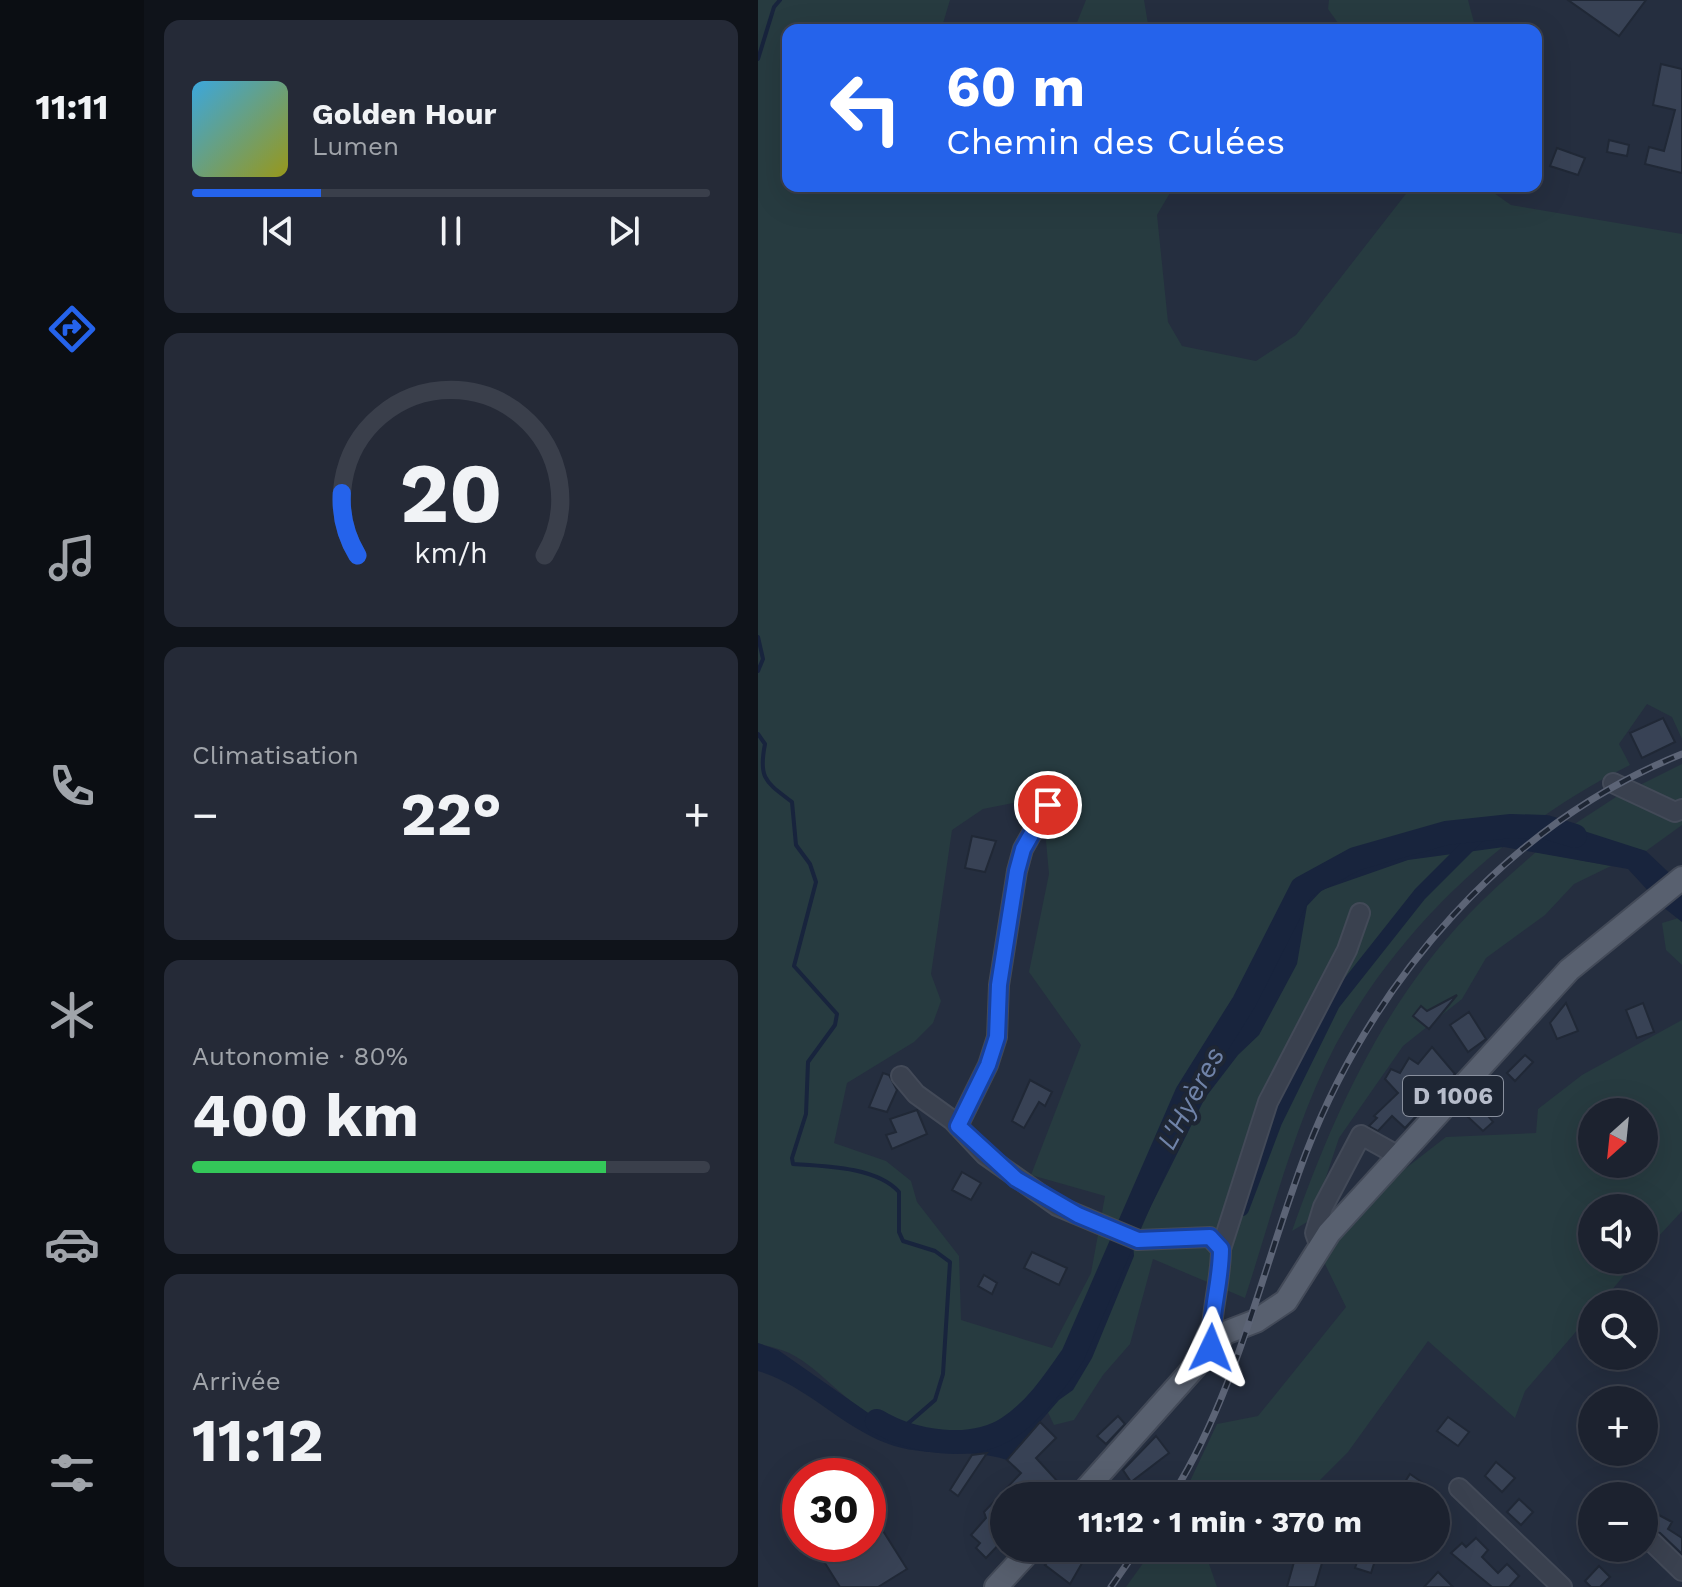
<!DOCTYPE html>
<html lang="fr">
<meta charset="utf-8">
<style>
:root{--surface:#1c222f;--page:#252a37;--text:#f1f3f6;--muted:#a0a4aa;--line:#3a3f4b;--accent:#2563eb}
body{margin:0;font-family:"Work Sans",sans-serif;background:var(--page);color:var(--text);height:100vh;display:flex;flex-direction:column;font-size:30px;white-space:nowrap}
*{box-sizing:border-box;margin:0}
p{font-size:26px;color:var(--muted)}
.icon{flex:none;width:44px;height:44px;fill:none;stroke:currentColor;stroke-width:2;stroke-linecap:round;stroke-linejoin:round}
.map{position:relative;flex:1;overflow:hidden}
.drawer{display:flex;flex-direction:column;gap:20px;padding:20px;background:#0f131a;width:614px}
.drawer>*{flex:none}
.guide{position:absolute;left:24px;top:24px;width:760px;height:168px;border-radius:16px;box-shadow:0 8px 32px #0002,0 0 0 2px var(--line);background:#2563eb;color:#fff;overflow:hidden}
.needle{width:52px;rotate:207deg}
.controls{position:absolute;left:820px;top:1098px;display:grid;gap:16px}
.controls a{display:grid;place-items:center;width:80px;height:80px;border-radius:50%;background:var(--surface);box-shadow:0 8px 32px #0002,0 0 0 2px var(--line);font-size:40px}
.speed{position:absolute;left:24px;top:1458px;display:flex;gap:16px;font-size:40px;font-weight:700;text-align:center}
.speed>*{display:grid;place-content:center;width:104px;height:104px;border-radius:50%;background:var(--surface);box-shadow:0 8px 32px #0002,0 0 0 2px var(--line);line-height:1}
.speed .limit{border:12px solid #d22;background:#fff;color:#111}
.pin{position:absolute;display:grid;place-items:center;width:68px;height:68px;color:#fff;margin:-34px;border:4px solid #fff;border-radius:50%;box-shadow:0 2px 8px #0007}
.me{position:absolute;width:88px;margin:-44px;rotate:2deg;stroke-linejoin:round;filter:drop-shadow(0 0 6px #0008)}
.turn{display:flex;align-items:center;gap:28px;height:168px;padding:0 32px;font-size:36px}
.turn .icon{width:104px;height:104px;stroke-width:2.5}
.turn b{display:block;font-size:56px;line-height:68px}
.big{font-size:60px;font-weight:700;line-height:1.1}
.drawer .card{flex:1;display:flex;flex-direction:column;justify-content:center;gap:12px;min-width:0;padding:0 28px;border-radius:16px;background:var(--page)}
.drawer .dial{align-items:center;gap:0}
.dial svg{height:208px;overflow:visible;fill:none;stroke:var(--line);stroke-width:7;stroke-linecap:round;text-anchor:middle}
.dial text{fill:var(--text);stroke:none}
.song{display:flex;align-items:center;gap:24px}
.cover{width:96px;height:96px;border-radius:12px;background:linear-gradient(135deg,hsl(200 70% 55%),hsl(60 70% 35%))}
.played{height:8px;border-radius:4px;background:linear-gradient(90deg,var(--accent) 25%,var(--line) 25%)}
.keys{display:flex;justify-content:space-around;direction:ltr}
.heat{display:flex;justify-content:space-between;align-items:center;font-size:44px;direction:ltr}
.charge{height:12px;border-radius:6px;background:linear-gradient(90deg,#34c759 80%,var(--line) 0)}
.trip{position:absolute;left:232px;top:1482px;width:460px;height:80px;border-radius:40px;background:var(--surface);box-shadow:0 8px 32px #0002,0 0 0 2px var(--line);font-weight:700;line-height:80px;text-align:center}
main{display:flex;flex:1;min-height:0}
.tab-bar{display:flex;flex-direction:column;width:144px;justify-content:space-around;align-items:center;background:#0b0e13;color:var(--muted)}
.tab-bar .icon{width:56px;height:56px}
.tab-bar .on{color:var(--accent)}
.tab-bar b{font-size:36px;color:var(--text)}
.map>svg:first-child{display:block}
.green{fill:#273b40;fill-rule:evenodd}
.water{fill:#18243d}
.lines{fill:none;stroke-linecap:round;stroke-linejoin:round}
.stream{stroke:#18243d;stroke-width:4}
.canal{stroke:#18243d;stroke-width:14}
.river{stroke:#18243d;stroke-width:24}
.building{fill:#384255;stroke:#202836;stroke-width:2}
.minor-casing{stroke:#434a58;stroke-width:22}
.major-casing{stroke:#434a58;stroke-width:26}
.minor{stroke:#3a414f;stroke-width:18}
.major{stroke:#58606f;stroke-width:22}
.rail-casing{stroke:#5c6476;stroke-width:7}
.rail{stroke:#1e2634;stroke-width:4;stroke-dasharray:12;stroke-linecap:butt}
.route-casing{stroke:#184099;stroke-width:20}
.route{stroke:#2563eb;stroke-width:14}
.labels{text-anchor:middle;stroke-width:8;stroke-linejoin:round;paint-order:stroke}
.shield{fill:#1e2634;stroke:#888f9d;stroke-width:2}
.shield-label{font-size:24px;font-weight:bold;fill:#b6bcca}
.water-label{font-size:28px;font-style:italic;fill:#7083a8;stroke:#1e2634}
</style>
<main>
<nav class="tab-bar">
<b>11:11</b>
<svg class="icon on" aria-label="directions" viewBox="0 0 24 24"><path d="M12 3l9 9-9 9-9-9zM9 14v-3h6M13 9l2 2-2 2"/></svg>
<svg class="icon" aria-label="music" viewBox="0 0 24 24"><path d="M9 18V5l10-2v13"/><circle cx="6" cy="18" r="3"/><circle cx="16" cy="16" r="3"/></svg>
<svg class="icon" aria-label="phone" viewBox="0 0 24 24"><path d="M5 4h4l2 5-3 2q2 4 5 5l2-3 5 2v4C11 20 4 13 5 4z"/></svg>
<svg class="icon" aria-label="climate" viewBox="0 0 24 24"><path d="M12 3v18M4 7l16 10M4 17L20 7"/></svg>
<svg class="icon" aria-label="car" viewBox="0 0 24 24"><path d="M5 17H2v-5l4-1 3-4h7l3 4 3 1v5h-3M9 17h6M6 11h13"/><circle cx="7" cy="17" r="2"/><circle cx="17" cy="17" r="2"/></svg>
<svg class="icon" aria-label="filters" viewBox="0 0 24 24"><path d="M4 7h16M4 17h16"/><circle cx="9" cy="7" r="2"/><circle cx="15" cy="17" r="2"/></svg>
</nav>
<section class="drawer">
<div class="card">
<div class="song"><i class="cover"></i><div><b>Golden Hour</b><p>Lumen</p></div></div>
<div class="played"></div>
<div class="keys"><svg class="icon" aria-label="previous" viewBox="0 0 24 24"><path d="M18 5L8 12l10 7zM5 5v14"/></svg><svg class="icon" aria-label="pause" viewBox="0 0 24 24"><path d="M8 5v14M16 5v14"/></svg><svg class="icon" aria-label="next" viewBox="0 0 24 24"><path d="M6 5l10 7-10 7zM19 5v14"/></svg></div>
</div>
<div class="card dial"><svg viewBox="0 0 100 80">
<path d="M14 69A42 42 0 1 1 86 69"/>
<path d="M14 69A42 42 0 0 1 8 45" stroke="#2563eb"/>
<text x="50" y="56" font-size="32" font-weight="700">20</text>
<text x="50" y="72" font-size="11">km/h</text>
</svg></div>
<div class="card"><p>Climatisation</p>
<div class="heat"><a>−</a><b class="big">22°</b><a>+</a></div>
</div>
<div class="card"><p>Autonomie · 80%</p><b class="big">400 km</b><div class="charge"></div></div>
<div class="card"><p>Arrivée</p><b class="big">11:12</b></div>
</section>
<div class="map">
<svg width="924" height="1587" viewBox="0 0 924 1587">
<rect width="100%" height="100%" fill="#252e3f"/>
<g class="green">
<path d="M0 0H192L183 30H30V186H416L399 215 410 322 424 346 498 361 538 335 654 186H726L753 205 924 234V739L914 717 889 704 861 744 872 765C751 825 641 926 577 1046 536 1125 514 1215 487 1298L395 1259 372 1344 345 1375 316 1420 296 1425 283 1398C231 1455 162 1450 102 1408 79 1392 59 1368 35 1355 24 1349 11 1347 0 1343ZM284 797 291 874 271 972 323 1045 273 1175 347 1196 333 1273 294 1348 203 1320 201 1256 159 1202 153 1181 128 1161 76 1143 89 1083 156 1042 175 1023 183 1001 173 974 194 830 225 809Z"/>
<polygon points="328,0 386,0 391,30 316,30"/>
<polygon points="571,0 710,0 718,30 585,30 570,9"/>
<polygon points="924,764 924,825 888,851 809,829 858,797"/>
<path d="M778 852 853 866 816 884 787 915 728 958 704 999 645 1046 581 1138 554 1219 534 1231C575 1115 625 1004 711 914 732 892 755 872 778 852Z"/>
<polygon points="924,917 924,965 908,950 904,923"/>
<path d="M924 1020V1211L886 1252V1208H834V1260H879L842 1304H834V1313L767 1391 757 1418 670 1341 590 1452 546 1496H425L459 1424 500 1416 588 1307 565 1260 586 1228 639 1175 688 1137 778 1133 780 1109 824 1075ZM834 1112H886V1164H834Z"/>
<polygon points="396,1548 482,1548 450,1561 459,1587 368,1587"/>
</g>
<path class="water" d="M753 826 826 831 888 851 924 885V922L905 907 870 869 746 847 650 860 564 890 549 906 539 964 501 1035 480 1055 447 1098 375 1242 376 1256 334 1358 315 1390 301 1400 249 1460C211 1447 168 1459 128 1443 83 1426 46 1384 0 1371V1343L20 1350 139 1433 197 1441 224 1438 252 1427 277 1404 315 1355 429 1093 486 1002 544 888C600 846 685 828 753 826Z"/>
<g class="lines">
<g class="stream">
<polyline points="0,59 16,7 22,0"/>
<polyline points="0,637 5,659 0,671"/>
<path d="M0 734 7 744C0 779 8 782 34 802L38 845 52 864 58 882 36 966 79 1014 77 1025 50 1062 48 1114 34 1158 35 1164C67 1166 119 1167 141 1192V1232L145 1241 177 1251 192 1262 185 1374 177 1400 139 1433"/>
</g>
<polyline class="canal" points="484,1209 517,1122 575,1004 662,894 729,827"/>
<path class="river" d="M119 1421C154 1442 213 1452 250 1428 277 1411 297 1381 315 1355L429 1093 486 1002 544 888 597 859 688 833 753 826 788 827 817 836"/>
</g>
<g class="building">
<polygon points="810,0 888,0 861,36"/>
<polygon points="903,64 924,69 924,173 887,164 891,147 906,151 917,110 895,105"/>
<polygon points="851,140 871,145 869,156 849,152"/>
<polygon points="799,148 827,158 820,175 792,166"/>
<polygon points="905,718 917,742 884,758 872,733"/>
<polygon points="214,836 238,841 227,872 207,868"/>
<polygon points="699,995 671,1029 655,1016 663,1006 669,1011"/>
<polygon points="808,1003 820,1031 799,1039 792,1023"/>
<polygon points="885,1003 896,1032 879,1038 868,1010"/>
<polygon points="711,1012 728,1039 710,1052 692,1025"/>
<polygon points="674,1047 697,1074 679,1094 661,1078 648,1100 661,1113 647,1128 634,1116 620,1131 611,1126 619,1118 616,1116 640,1093 627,1079 633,1069 642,1073 651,1058 660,1064"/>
<polygon points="767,1055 775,1062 757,1081 749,1073"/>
<polygon points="125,1073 131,1075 139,1090 129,1112 111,1107"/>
<polygon points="272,1080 294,1092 287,1106 281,1102 266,1128 254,1121"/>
<polygon points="730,1097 740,1109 731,1117 735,1122 725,1131 709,1116"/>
<polygon points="159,1110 169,1134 134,1149 128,1135 138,1132 132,1119"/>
<polygon points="204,1172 223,1183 213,1200 194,1190"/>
<polygon points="274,1252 309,1268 301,1285 266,1268"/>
<polygon points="226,1275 239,1283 234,1294 220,1286"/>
<polygon points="360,1416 367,1424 348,1444 339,1436"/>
<polygon points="690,1417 711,1432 700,1446 679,1431"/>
<polygon points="282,1422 298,1438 278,1458 302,1484 290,1496 246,1496 246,1539 228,1558 218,1548 222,1543 213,1535 228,1518 226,1512 263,1473 249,1460"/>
<polygon points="398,1436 411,1453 373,1482 365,1470"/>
<polygon points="229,1453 200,1496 192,1490 214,1455"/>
<polygon points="738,1462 757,1478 744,1492 727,1476"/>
<polygon points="652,1474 665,1483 679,1496 638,1496"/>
<polygon points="761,1499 775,1512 763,1525 749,1512"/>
<polygon points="110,1507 149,1569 120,1587 82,1587 55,1544 110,1544"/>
<polygon points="899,1514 914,1522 910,1529 924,1538 924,1554 902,1533 886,1529 891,1516 897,1519"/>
<polygon points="718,1538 730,1550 724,1557 740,1573 749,1564 761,1576 751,1587 734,1587 693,1553 704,1543 708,1547"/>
<polygon points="302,1548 314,1548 327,1558 312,1584 287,1565"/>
<polygon points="604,1548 621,1548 613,1573 597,1568"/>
<polygon points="538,1555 564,1563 557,1587 529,1587"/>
<polygon points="841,1566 852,1577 842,1587 833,1587 827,1581"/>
<polygon points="680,1572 695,1587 666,1587"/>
</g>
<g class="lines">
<g class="minor-casing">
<g id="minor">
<polyline points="855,783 917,812 924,809"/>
<path d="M143 1076 158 1094 194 1120 227 1155 299 1206 380 1240 452 1237 463 1249C463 1282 452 1314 453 1348"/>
<polyline points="200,1126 230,1065 239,1037 241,985 259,871 265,849 290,805"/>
<polyline points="562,1247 557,1233 565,1207 603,1135 639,1155"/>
<polyline points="463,1249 510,1102 589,950 602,913"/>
<polyline points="701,1488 804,1587"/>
<polyline points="894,1542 924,1571"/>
</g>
</g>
<g class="major-casing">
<g id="major">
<polyline points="322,1496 467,1333 498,1321 528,1301 571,1233 811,970 924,878"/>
<polyline points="238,1587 274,1548"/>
</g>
</g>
<use href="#minor" class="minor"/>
<use href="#major" class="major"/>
<g class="rail-casing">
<g id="rail">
<path d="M414 1496C480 1390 504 1268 548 1153 615 980 749 824 924 754"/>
<polyline points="353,1587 380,1548"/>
</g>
</g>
<use href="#rail" class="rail"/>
</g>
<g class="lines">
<g class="route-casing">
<path id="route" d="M290 805 265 849 259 871 241 985 239 1037 230 1065 200 1126 258 1179 320 1215 380 1240 452 1237 463 1249C463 1282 452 1314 453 1348"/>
</g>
<use href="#route" class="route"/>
</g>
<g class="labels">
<rect class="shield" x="645" y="1076" width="100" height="40" rx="6"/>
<g class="shield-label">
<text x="695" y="1104">D 1006</text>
</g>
<g class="water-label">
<text transform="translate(432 1098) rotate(-62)" y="10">L'Hyères</text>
</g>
</g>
</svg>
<div class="controls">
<a><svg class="needle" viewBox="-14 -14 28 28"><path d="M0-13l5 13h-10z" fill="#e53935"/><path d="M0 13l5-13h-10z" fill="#a0a4aa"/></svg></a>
<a><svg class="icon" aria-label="sound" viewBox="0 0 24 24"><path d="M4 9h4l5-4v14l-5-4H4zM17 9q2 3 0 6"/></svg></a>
<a><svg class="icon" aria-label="search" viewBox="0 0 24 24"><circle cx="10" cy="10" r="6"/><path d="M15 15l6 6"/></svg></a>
<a>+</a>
<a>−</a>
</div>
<div class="speed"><div class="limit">30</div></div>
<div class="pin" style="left:290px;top:805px;background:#d93025"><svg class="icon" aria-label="arrive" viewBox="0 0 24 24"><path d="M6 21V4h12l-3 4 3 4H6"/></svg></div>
<svg class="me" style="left:453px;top:1348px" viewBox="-20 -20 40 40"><path d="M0-17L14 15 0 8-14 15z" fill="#2563eb" stroke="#fff" stroke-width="4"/></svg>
<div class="trip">11:12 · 1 min · 370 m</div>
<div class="guide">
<div class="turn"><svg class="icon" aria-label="left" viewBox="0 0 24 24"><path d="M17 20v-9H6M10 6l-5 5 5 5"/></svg><div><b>60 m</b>Chemin des Culées</div></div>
</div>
</div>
</main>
